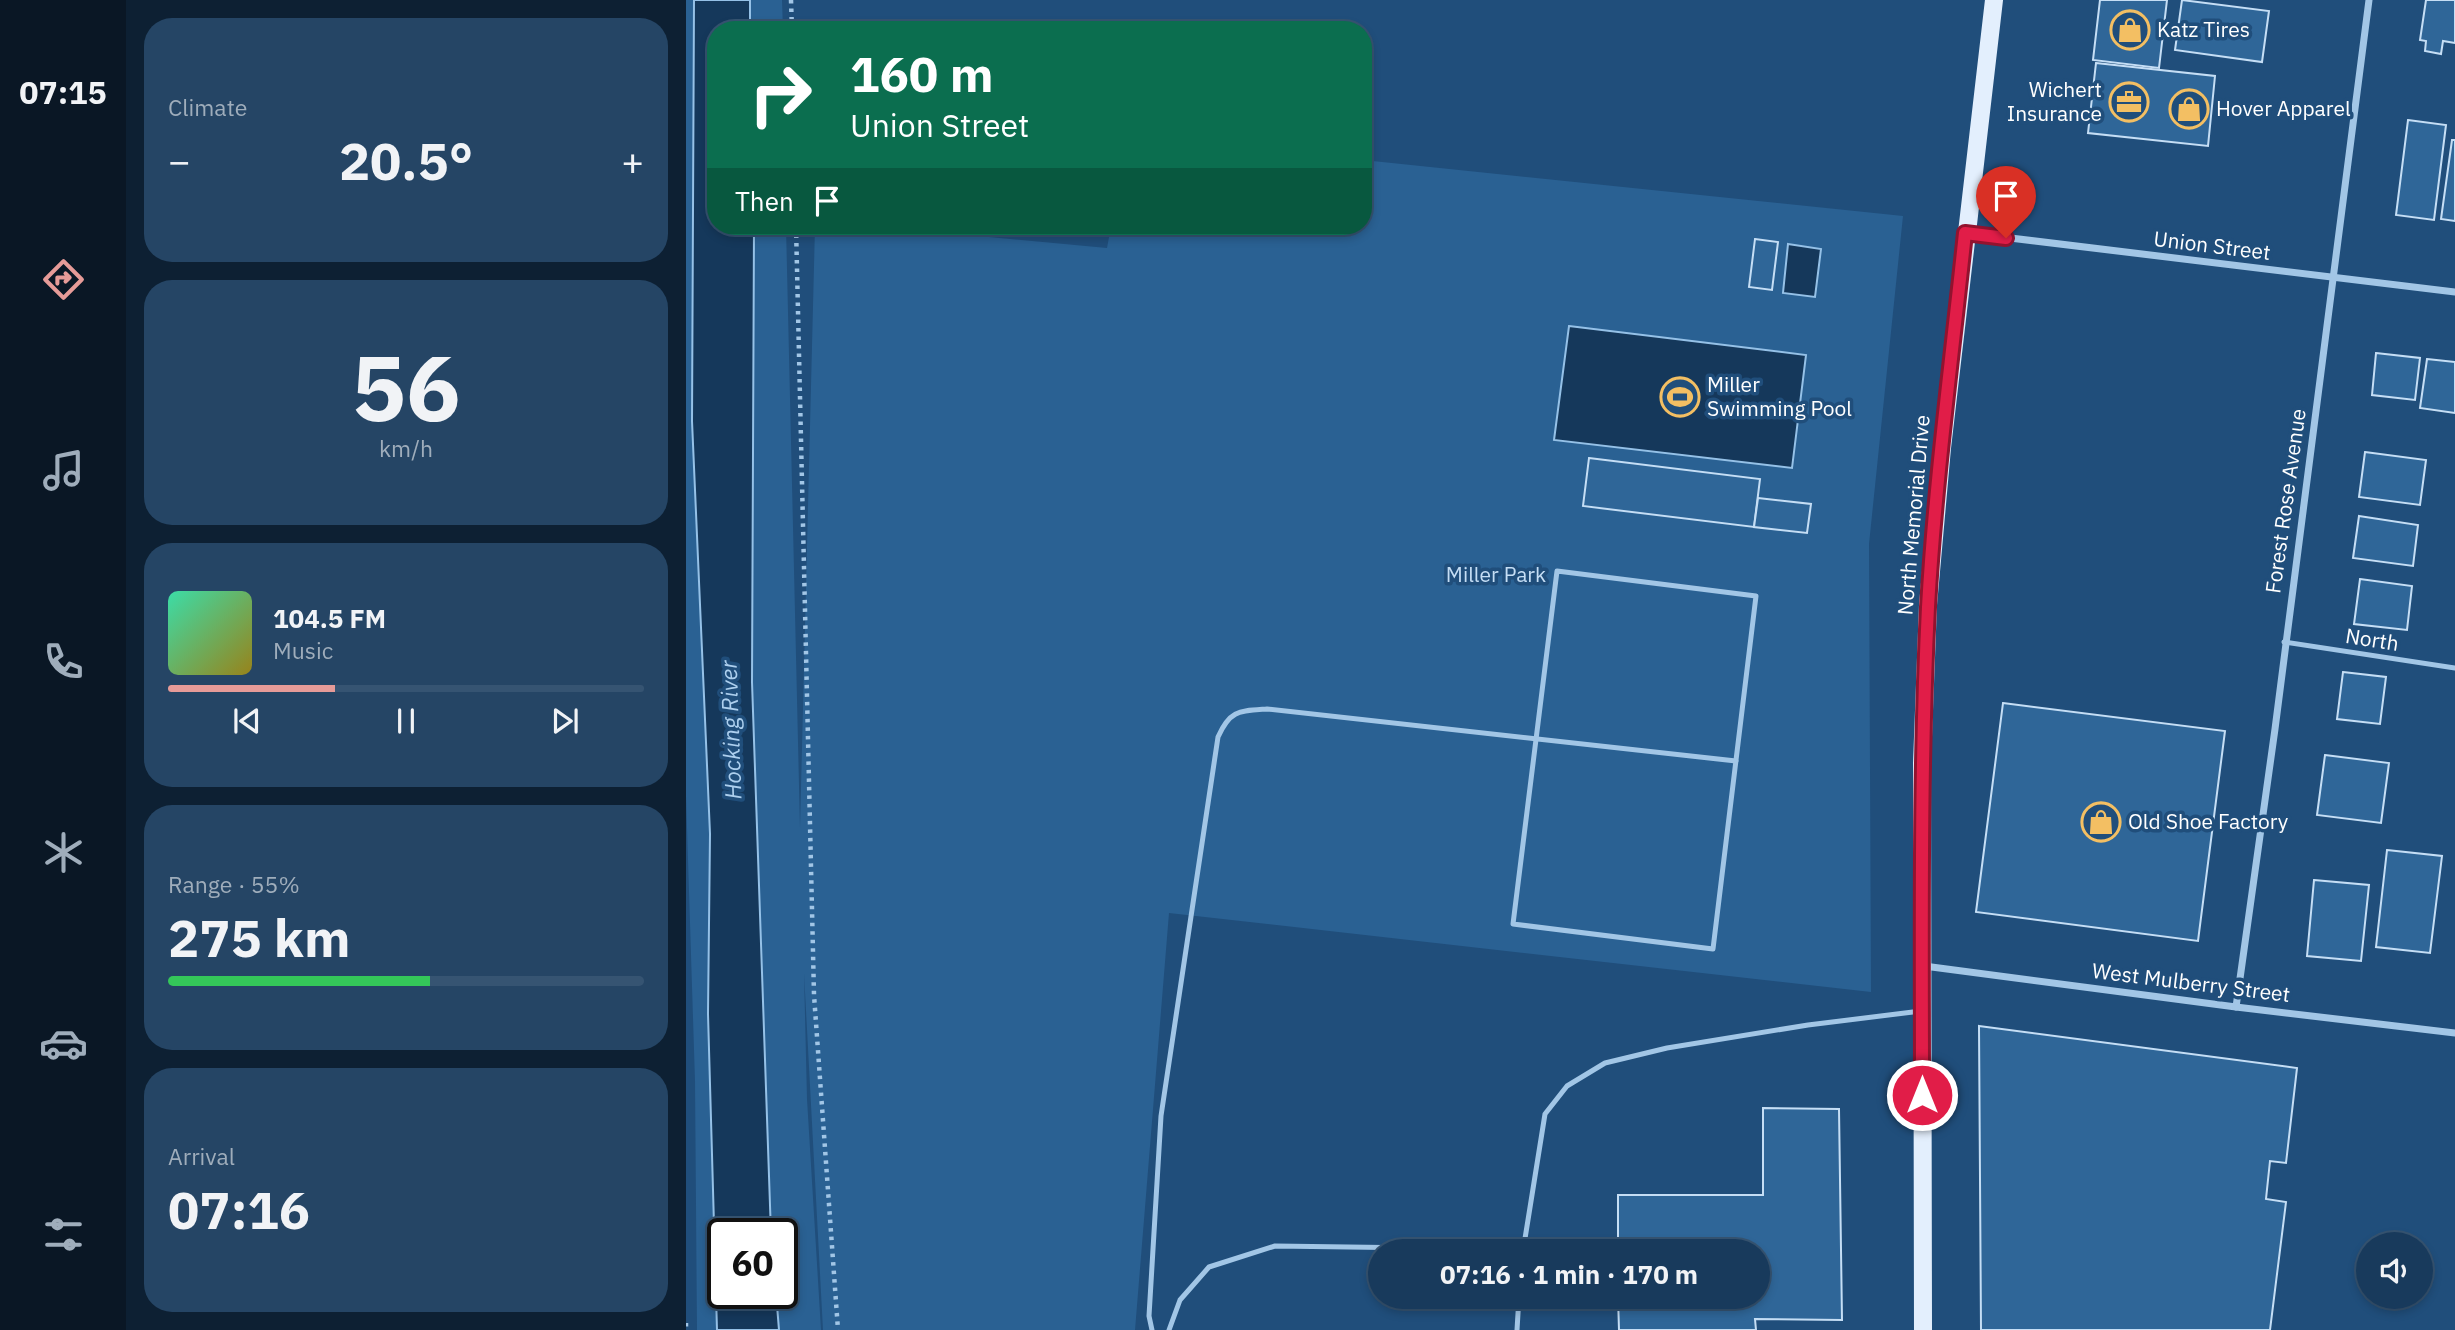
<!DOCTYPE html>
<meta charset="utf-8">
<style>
:root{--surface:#183a5c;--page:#254565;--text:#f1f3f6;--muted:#9fadbb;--line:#365472;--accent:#e69b98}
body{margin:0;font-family:"IBM Plex Sans",sans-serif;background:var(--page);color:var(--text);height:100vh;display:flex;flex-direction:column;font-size:26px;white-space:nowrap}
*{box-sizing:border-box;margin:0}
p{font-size:23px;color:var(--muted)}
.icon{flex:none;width:38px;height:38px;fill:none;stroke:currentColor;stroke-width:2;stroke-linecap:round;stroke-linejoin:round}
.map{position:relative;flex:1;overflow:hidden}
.drawer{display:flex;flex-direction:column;gap:18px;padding:18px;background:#0d2033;width:560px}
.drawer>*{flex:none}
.top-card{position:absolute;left:21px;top:21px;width:665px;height:214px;border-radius:28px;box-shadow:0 4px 10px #0003,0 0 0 2px var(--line);background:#0b6e4f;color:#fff;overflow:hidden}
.buttons{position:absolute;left:1670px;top:1232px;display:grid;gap:14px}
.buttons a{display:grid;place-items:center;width:77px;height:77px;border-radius:50%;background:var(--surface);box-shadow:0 4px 10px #0003,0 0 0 2px var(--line);font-size:35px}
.speed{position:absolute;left:21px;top:1218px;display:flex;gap:14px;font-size:35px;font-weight:700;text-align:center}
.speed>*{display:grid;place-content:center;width:91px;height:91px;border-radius:50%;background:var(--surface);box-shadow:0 4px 10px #0003,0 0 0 2px var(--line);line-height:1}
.speed .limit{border:4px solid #111;border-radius:10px;background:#fff;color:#111}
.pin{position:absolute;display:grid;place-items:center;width:60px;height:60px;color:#fff;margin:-72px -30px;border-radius:50% 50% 50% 0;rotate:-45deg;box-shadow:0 0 7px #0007}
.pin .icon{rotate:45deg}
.me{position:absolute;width:77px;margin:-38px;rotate:0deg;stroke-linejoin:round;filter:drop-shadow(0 0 5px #0008)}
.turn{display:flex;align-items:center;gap:24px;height:147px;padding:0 28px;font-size:32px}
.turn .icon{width:91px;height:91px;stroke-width:2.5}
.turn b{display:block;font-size:49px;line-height:60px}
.then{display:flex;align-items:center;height:66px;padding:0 28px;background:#0003;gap:14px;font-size:26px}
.big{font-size:52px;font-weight:800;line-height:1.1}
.drawer .card{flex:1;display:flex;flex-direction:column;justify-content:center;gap:10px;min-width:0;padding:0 24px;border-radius:28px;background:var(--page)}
.drawer .dial{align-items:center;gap:0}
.dial b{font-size:91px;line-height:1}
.song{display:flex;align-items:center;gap:21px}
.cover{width:84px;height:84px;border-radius:10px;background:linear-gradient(135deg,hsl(160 70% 55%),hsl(50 70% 35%))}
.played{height:7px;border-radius:4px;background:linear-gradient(90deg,var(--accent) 35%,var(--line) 35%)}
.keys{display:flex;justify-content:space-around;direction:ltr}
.heat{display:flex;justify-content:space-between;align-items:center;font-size:38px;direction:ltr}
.charge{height:10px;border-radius:5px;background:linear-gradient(90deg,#34c759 55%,var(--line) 0)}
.trip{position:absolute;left:682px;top:1239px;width:402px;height:70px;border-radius:35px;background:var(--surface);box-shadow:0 4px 10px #0003,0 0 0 2px var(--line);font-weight:800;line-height:70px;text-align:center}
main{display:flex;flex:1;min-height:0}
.dock{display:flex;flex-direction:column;width:126px;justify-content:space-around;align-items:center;background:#0a1725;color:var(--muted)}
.dock .icon{width:49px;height:49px}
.dock .current{color:var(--accent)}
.dock b{font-size:32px;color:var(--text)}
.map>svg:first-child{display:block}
.green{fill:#2a6193;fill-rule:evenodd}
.water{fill:#15385b;stroke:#95c1e7;stroke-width:2}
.building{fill:#2f6698;stroke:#c5def5;stroke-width:2}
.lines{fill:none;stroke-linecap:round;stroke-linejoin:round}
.path{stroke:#a2c6e6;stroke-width:4.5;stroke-dasharray:3.5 5;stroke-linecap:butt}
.lane{stroke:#a2c6e6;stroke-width:5}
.street{stroke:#a2c6e6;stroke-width:7}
.primary{stroke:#e3effd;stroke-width:18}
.route-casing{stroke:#92132f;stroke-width:18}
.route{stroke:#e11d48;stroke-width:12}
.labels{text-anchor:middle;stroke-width:7;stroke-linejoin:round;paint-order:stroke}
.poi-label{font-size:21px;fill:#fff;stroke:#204e7b;text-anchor:start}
.street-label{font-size:21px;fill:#fff;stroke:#204e7b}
.park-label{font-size:21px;fill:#c5def5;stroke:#204e7b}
.water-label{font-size:23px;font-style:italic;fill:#adcfee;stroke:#204e7b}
</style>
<main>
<nav class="dock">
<b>07:15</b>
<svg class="icon current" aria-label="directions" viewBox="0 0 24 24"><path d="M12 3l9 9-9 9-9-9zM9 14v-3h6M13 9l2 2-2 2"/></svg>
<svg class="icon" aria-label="music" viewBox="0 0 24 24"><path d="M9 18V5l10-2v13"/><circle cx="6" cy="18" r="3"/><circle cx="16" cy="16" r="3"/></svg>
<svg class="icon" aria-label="phone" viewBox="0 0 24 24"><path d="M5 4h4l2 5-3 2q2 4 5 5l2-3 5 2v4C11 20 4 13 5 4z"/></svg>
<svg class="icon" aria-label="climate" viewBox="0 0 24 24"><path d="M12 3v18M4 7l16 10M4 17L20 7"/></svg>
<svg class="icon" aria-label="car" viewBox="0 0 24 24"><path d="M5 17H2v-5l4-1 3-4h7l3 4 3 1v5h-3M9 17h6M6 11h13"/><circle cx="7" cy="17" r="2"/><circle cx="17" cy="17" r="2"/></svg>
<svg class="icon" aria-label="filters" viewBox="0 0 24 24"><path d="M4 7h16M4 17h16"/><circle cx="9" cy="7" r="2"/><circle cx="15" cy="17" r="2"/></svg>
</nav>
<section class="drawer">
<div class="card"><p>Climate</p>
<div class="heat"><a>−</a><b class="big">20.5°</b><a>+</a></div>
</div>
<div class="card dial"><b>56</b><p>km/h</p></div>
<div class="card">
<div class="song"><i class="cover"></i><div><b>104.5 FM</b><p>Music</p></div></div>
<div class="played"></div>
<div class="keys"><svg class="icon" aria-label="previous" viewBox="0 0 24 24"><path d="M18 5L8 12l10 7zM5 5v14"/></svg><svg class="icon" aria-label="pause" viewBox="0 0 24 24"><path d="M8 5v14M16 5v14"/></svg><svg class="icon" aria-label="next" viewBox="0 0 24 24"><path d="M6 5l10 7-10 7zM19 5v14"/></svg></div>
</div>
<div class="card"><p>Range · 55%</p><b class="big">275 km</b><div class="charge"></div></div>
<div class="card"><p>Arrival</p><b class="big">07:16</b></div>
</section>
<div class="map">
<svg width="1769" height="1330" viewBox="0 0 1769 1330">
<rect width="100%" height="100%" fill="#204e7b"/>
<path class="green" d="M0 0H96L97 30H30V226H100L114 828 129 226H186L421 248 425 226H677V160L1217 216 1183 544 1185 992 483 913 449 1330H137L118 973 121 1099 135 1330H11L9 1081 0 796ZM37 1234H96V1293H37Z"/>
<g class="water">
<polygon points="8,0 64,0 64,30 30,30 30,226 68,226 66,682 85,1234 37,1234 37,1293 90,1293 93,1330 31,1330 22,1014 24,834 6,421"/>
<polygon points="1102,244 1135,249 1129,297 1097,293"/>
<polygon points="883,326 1120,355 1106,468 868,440"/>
</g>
<g class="building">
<polygon points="1414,0 1481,0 1473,68 1407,60"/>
<polygon points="1496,0 1583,11 1576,62 1489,50"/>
<polygon points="1740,0 1769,0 1769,43 1757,41 1755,54 1739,51 1740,41 1734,40"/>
<polygon points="1410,63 1529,76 1522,146 1402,133"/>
<polygon points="1722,120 1760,125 1748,220 1710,215"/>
<polygon points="1766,140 1769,140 1769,221 1755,219"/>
<polygon points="1069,239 1092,242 1086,290 1063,287"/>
<polygon points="1690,353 1734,358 1729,400 1686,395"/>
<polygon points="1741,359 1769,362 1769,413 1734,408"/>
<polygon points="1679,452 1740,460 1734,505 1673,497"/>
<polygon points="903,458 1074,479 1068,527 897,506"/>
<polygon points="1072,498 1125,504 1121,533 1068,527"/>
<polygon points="1673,516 1732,525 1727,566 1667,558"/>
<polygon points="1674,579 1726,586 1721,630 1668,624"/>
<polygon points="1657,672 1700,677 1694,724 1651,719"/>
<polygon points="1317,703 1539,731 1512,941 1290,912"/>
<polygon points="1639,755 1703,763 1695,823 1631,815"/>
<polygon points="1701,850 1756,856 1744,953 1690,947"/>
<polygon points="1628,880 1683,885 1675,961 1621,956"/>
<polygon points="1293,1026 1611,1068 1600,1163 1584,1161 1580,1199 1600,1202 1584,1330 1295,1330"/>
<polygon points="1077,1108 1153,1109 1156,1320 1069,1319 1070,1330 933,1330 932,1297 1073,1297 1073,1251 932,1251 932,1195 1077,1195"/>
</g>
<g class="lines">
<g class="path">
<polyline points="105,0 106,30"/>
<polyline points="110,226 128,995 152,1330"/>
<polyline points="0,1323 0,1330"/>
</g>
<g class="lane">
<polygon points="871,571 1070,596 1027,949 827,924"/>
<polyline points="1598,642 1769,668"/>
<polyline points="837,1251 859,1114 881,1086 919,1063 981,1048 1122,1025 1235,1011"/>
<path d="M466 1330 463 1316 475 1116 532 737C544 710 553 711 581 709L1050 761"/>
<polyline points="483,1330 494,1300 523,1267 589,1246 736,1248 756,1251"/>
<polyline points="831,1330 833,1297"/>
</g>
<g class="street">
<polyline points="1283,233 1769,292"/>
<polyline points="1238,966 1550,1007 1769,1033"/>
<polyline points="1550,1007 1589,729 1683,0"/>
</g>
<polyline class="primary" points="1237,1330 1236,763 1242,605 1256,448 1308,0"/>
</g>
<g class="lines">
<g class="route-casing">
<path id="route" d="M1236 1095C1236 932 1234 770 1242 607 1249 482 1266 357 1279 233L1320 238"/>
</g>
<use href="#route" class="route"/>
</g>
<defs>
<g id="shop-ring" transform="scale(2.0125)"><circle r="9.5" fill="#204e7b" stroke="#f3bf63" stroke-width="1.5"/><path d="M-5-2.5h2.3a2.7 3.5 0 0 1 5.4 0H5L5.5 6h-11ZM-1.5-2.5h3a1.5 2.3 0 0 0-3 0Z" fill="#f3bf63"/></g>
<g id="office-ring" transform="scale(2.0125)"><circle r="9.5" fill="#204e7b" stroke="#f3bf63" stroke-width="1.5"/><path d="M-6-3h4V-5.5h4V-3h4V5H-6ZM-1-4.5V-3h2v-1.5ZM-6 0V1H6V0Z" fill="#f3bf63"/></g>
<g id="stadium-ring" transform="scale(2.0125)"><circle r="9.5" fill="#204e7b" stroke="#f3bf63" stroke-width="1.5"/><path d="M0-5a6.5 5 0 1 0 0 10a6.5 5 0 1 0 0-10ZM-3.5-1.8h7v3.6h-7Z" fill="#f3bf63"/></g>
</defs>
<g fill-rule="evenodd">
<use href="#shop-ring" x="1444" y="30"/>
<use href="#office-ring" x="1443" y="102"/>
<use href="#shop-ring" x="1503" y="109"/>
<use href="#stadium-ring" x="994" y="397"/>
<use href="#shop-ring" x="1415" y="822"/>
</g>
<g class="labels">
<g class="poi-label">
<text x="1471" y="37">Katz Tires</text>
<text x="1416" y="97" text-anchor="end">Wichert<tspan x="1416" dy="24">Insurance</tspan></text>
<text x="1530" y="116">Hover Apparel</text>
<text x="1021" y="392">Miller<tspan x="1021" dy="24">Swimming Pool</tspan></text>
<text x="1442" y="829">Old Shoe Factory</text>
</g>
<g class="street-label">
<text transform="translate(1526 246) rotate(7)" y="7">Union Street</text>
<text transform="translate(1600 501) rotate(-82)" y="7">Forest Rose Avenue</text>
<text transform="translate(1228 515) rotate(-85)" y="7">North Memorial Drive</text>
<text transform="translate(1686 640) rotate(9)" y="7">North</text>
<text transform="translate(1505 983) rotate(7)" y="7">West Mulberry Street</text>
</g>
<g class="park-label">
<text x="810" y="582">Miller Park</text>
</g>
<g class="water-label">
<text transform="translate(45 730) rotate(-92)" y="8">Hocking River</text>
</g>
</g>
</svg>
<div class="buttons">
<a><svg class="icon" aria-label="sound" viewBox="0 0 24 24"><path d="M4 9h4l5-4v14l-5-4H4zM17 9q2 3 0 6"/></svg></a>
</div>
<div class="speed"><div class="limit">60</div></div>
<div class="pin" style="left:1320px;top:238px;background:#d93025"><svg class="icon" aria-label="arrive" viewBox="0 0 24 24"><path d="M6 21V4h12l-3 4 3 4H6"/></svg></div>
<svg class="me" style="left:1236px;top:1095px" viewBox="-20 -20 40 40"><circle r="17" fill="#e11d48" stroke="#fff" stroke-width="3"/><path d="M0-11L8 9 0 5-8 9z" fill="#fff"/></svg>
<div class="trip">07:16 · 1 min · 170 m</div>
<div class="top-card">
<div class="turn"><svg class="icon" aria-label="right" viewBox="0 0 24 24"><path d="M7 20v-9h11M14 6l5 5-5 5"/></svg><div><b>160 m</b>Union Street</div></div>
<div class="then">Then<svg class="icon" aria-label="arrive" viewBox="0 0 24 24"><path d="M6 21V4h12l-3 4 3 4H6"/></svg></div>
</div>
</div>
</main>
